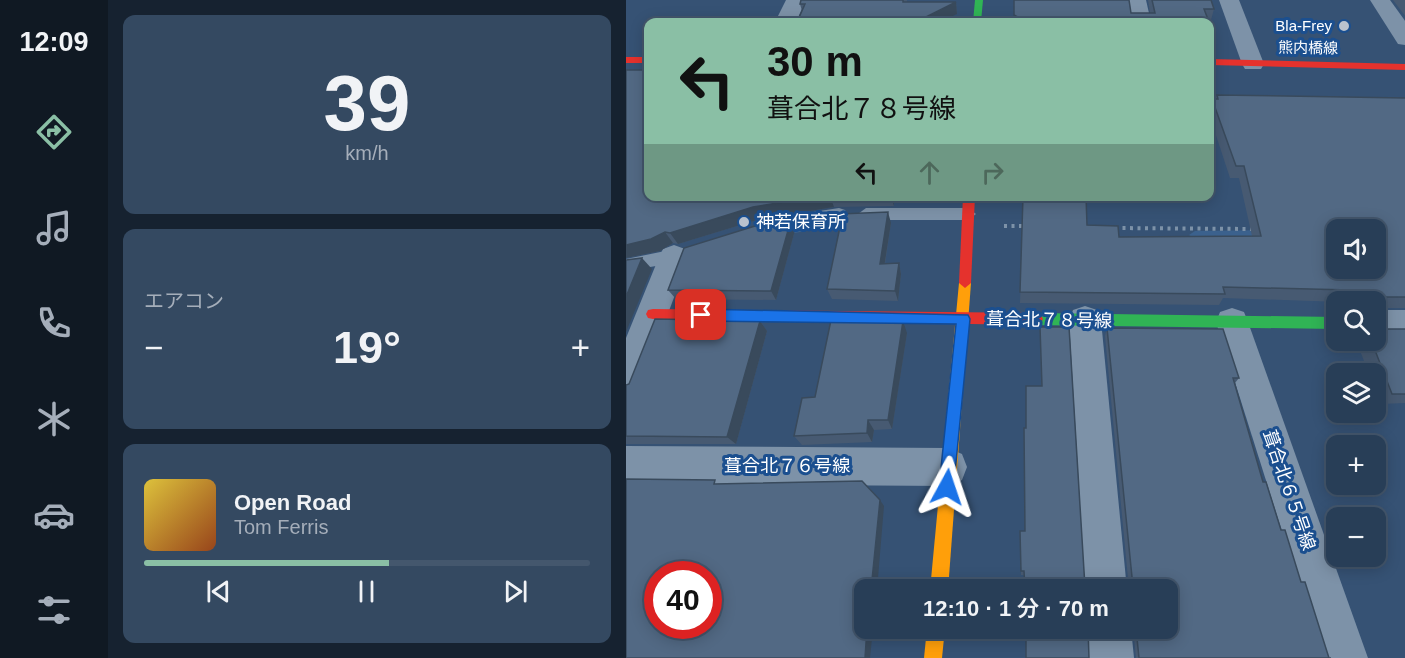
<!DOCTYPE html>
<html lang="ja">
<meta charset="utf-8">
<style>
:root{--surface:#283e57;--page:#344961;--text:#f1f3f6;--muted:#a5aeba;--line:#44576d;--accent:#8abfa5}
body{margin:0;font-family:Helvetica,"Noto Sans JP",sans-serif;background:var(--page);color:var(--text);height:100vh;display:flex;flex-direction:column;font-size:22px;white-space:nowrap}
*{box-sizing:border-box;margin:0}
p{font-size:20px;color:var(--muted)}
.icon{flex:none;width:33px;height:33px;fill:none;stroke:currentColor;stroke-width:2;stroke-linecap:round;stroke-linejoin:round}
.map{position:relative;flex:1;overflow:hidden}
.sheet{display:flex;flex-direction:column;gap:15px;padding:15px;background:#162230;width:518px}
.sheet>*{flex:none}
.top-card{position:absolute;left:18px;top:18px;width:570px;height:183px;border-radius:12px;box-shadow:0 3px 15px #0003,0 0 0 2px var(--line);background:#8abfa5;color:#111;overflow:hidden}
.buttons{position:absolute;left:700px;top:219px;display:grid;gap:12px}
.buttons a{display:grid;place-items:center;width:60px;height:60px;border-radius:12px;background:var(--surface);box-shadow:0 3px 15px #0003,0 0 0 2px var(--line);font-size:30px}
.speed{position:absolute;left:18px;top:561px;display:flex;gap:12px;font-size:30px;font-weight:700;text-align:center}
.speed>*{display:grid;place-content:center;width:78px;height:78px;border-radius:50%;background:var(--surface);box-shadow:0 3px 15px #0003,0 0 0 2px var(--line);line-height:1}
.speed .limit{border:9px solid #d22;background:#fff;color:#111}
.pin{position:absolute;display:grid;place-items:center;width:51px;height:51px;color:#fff;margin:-26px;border-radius:12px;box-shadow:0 3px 9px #0006}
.me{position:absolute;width:66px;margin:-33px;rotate:5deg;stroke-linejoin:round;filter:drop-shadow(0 0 4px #0008)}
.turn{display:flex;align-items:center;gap:21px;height:126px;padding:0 24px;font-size:27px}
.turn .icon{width:78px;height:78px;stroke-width:2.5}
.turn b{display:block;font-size:42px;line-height:51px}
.lanes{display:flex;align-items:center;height:57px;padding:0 24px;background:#0003;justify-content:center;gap:30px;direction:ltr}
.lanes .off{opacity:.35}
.big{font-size:45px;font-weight:600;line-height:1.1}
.sheet .card{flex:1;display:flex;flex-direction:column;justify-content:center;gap:9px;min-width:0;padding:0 21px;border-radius:12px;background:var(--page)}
.sheet .dial{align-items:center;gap:0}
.dial b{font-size:78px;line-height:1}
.song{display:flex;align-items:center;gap:18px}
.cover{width:72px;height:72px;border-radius:9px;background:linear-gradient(135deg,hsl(50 70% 55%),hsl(20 70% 35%))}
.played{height:6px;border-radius:3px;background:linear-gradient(90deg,var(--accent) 55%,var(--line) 55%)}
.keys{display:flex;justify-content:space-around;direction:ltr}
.heat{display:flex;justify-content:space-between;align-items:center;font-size:33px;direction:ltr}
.trip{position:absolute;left:228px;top:579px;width:324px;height:60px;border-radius:12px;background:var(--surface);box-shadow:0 3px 15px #0003,0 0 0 2px var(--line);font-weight:600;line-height:60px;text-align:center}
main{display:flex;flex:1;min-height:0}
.tab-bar{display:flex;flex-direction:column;width:108px;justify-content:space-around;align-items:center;background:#101923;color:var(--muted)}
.tab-bar .icon{width:42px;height:42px}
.tab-bar .active{color:var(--accent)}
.tab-bar b{font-size:27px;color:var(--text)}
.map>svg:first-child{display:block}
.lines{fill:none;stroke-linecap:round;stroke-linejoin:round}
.stream{fill:#3b618d;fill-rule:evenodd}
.path{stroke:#7d92a8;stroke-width:4;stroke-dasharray:3 4.5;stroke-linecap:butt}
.lane{fill:#7d92a8;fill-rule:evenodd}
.street{fill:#7d92a8;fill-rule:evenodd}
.fast{fill:#30b455;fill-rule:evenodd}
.slow{fill:#ff9f0a;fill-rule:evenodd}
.jam{fill:#e5322d;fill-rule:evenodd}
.wall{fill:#475a72}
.shaded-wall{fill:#394a5c}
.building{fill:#526984;stroke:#394a5c;stroke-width:1.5;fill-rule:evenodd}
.route{fill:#1a73e8;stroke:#114b97;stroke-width:1.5}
.poi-dot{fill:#b9c2ce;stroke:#1b4f8f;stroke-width:2}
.labels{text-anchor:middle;stroke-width:6;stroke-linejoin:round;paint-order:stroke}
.far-poi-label{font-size:15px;fill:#fff;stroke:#1b4f8f;text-anchor:end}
.far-street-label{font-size:15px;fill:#fff;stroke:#1b4f8f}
.poi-label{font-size:18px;fill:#fff;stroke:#1b4f8f;text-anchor:start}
.street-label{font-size:18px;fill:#fff;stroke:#1b4f8f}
</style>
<main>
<nav class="tab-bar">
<b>12:09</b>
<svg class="icon active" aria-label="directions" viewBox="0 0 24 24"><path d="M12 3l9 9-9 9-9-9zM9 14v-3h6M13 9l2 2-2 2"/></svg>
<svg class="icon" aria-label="music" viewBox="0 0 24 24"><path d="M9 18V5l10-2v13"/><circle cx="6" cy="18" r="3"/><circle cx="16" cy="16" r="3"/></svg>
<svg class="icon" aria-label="phone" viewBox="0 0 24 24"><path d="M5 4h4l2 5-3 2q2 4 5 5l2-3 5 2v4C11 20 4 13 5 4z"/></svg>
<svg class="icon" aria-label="climate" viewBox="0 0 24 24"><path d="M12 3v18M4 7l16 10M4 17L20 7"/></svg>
<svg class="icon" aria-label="car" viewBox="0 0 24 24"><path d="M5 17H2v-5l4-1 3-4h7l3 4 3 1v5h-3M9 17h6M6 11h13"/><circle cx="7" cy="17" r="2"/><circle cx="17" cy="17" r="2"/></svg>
<svg class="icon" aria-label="filters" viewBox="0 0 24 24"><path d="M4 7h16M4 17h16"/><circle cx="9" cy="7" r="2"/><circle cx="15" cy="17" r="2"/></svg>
</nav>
<section class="sheet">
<div class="card dial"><b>39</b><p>km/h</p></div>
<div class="card"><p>エアコン</p>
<div class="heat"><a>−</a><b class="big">19°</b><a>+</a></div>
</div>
<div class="card">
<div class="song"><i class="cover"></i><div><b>Open Road</b><p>Tom Ferris</p></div></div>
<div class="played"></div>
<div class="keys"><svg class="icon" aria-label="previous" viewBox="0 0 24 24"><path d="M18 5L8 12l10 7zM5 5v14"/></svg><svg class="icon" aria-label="pause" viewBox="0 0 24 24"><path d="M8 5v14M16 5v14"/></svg><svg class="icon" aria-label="next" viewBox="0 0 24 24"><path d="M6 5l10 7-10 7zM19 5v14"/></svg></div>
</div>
</section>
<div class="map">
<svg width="780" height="658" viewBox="0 0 780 658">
<rect width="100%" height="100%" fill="#365274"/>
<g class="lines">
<g class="stream">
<polygon points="207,218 211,219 213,222 211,225 153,236 147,232 153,228"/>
<polygon points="643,230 649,234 643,238 569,239 563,235 569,231"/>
</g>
<g class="path">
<polyline points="378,226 400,226"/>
<polyline points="489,228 628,229"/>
</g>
<g class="lane">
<polygon points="213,208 219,210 221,214 219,218 142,231 134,225 142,219"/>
<polygon points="240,208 342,208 350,214 342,220 240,220 232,214"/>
<polygon points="54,248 62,254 60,258 48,263 0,271 0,259"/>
</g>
<g class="street">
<polygon points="160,0 180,0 170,22 149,22"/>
<polygon points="500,0 520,0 525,22 505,22"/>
<polygon points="593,0 613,0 638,64 635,69 619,69 616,64"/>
<polygon points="744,0 764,0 780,22 780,45 772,44"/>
<polygon points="48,245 59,249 63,257 17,381 12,392 0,397 0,338 33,257 37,249"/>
<polygon points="459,306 471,310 475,320 501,590 459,590 443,320 447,310"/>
<polygon points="606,308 618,312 622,322 742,658 696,658 590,322 594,312"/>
<rect x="750" y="310" width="30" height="28"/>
<polygon points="0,446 322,448 336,454 341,467 336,480 322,486 0,484"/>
<polygon points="461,628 505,628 508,658 462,658"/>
</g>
<g class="fast">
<polygon points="349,0 357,0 355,22 347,22"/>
<polygon points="410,313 711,317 711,329 410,325 405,323 403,319 405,315"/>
</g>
<g class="slow">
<polygon points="339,278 345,283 322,590 304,590 333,283"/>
<polygon points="301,628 319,628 316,658 298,658"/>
</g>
<g class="jam">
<rect x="0" y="57" width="22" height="6"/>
<polygon points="584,59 780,64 780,70 584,65"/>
<polygon points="337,196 349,196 345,283 339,288 333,283"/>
<polygon points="27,309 410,313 415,315 417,319 415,323 410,325 27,319 22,318 20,314 22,310"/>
</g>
</g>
<g class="wall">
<polygon points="175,0 281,0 281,2 330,2 331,14 176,11 174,4"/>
<polygon points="388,0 505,13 524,13 522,0 585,0 588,9 585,20 582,20 583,22 388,22"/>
<polygon points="767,0 780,0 780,17"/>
<polygon points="0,70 22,196 289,196 288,202 268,202 268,206 208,207 134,219 52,244 47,243 34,251 0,258"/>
<polygon points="591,95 780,98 780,308 759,308 759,329 780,329 780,403 755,404 750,391 750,374 743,374 730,340 750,340 750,302 715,302 597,298 593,305 394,303 397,196 461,225 493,237 626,236 613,178 604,178 584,117 584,106 586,99 589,99"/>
<polygon points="188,215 265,223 259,264 273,263 275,274 272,301 206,299 201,289 213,231 192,226"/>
<polygon points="165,220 169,230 150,300 50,299 42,290"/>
<polygon points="134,321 141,331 110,444 0,444 0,385"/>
<polygon points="414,327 459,587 503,589 479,336 481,328 613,378 609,383 637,482 703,658 510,658 507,628 542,628 398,590 398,575 395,575 394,536 399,531 415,386"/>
<polygon points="281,333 266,429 248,430 246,442 176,445 168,436 189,397"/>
</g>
<g class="shaded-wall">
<polygon points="330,2 331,14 314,22 290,22"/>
<polygon points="195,196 204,196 208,207 134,219 52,244 44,233 127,207"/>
<polygon points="265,196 267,196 268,202 268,206"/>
<polygon points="262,212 265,223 257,274 254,264"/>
<polygon points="165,220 169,230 150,300 145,291"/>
<polygon points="39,232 47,243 34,251 0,258 0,245"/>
<polygon points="16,258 26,269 0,332 0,297"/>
<polygon points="273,263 275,274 272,301 269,291"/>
<polygon points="134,321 141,331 110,444 101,437"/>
<polygon points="277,321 281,333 266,429 262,420"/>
<polygon points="242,420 248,430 246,442 241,433"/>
<polygon points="254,500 258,506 251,590 245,590"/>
<polygon points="241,628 247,628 244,658 239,658"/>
</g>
<g class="building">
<polygon points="175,0 277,0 277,2 330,2 290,22 171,22 179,4 174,4"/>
<polygon points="388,0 503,0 505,13 529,13 526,0 585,0 588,9 578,9 583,22 402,22 388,15"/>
<polygon points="0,70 22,70 22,196 195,196 127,207 44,233 39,232 25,239 0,245"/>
<path d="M591 95 780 98V297H759V329H780V394H766L745 340H750V302H729L724 290 597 287 599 294 394 292 397 196H460L461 225 492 226 493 237 635 236 618 166H610L586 99H592ZM711 230H750V268H711Z"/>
<polygon points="262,212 254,264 273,263 269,291 201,289 215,222 188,215"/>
<polygon points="165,220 145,291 42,290 58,248 129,226"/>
<polygon points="16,258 0,297 0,260"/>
<polygon points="29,319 134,321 101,437 0,436 0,385 3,384"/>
<polygon points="205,320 277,321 262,420 242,420 241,433 168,436 176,398 189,397"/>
<polygon points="414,327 443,327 459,587 504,589 507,587 481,328 597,329 613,378 607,378 637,482 640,482 655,530 659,530 675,582 679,582 703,658 705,658 513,658 510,628 542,628 542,590 399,590 398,571 395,571 394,531 399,531 398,428 400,428 400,386 416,386"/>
<path d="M0 479 89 480 88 484 236 481 254 500 245 590H238V628H241L239 658H0ZM32 574H82V626H32Z"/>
<polygon points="400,628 462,628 463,658 400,658"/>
</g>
<polygon class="route" points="75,309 342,315 344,319 327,493 321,495 315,493 313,487 330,324 75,321 68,315"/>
<g class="poi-dot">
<circle cx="718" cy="26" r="6"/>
<circle cx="118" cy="222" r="6"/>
</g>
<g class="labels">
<g class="far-poi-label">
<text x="706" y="31">Bla-Frey</text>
</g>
<g class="far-street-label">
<text transform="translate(682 48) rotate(1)" y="5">熊内橋線</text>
</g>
<g class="poi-label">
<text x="130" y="228">神若保育所</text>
</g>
<g class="street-label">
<text transform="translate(423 320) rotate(1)" y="6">葺合北７８号線</text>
<text x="161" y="472">葺合北７６号線</text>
<text transform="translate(663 490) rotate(71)" y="6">葺合北６５号線</text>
</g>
</g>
</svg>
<div class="buttons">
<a><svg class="icon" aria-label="sound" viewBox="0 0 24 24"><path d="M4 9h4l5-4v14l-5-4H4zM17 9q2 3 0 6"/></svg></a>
<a><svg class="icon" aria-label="search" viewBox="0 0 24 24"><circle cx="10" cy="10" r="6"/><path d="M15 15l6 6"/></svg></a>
<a><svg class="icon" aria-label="layers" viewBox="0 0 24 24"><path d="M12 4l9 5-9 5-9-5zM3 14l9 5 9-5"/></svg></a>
<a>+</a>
<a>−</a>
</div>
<div class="speed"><div class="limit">40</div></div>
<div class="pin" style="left:75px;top:315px;background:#d93025"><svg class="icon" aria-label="arrive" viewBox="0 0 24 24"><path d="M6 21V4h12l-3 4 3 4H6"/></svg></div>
<svg class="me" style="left:321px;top:487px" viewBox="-20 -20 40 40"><path d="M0-17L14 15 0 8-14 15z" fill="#1a73e8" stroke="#fff" stroke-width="4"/></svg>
<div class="trip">12:10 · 1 分 · 70 m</div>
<div class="top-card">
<div class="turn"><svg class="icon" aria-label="left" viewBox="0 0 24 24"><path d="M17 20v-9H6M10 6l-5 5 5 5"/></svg><div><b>30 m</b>葺合北７８号線</div></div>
<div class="lanes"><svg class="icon" aria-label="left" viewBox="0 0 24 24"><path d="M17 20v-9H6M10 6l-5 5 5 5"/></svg><svg class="icon off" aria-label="ahead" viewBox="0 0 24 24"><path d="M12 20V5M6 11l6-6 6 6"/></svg><svg class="icon off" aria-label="right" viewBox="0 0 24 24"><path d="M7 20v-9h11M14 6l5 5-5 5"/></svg></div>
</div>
</div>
</main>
